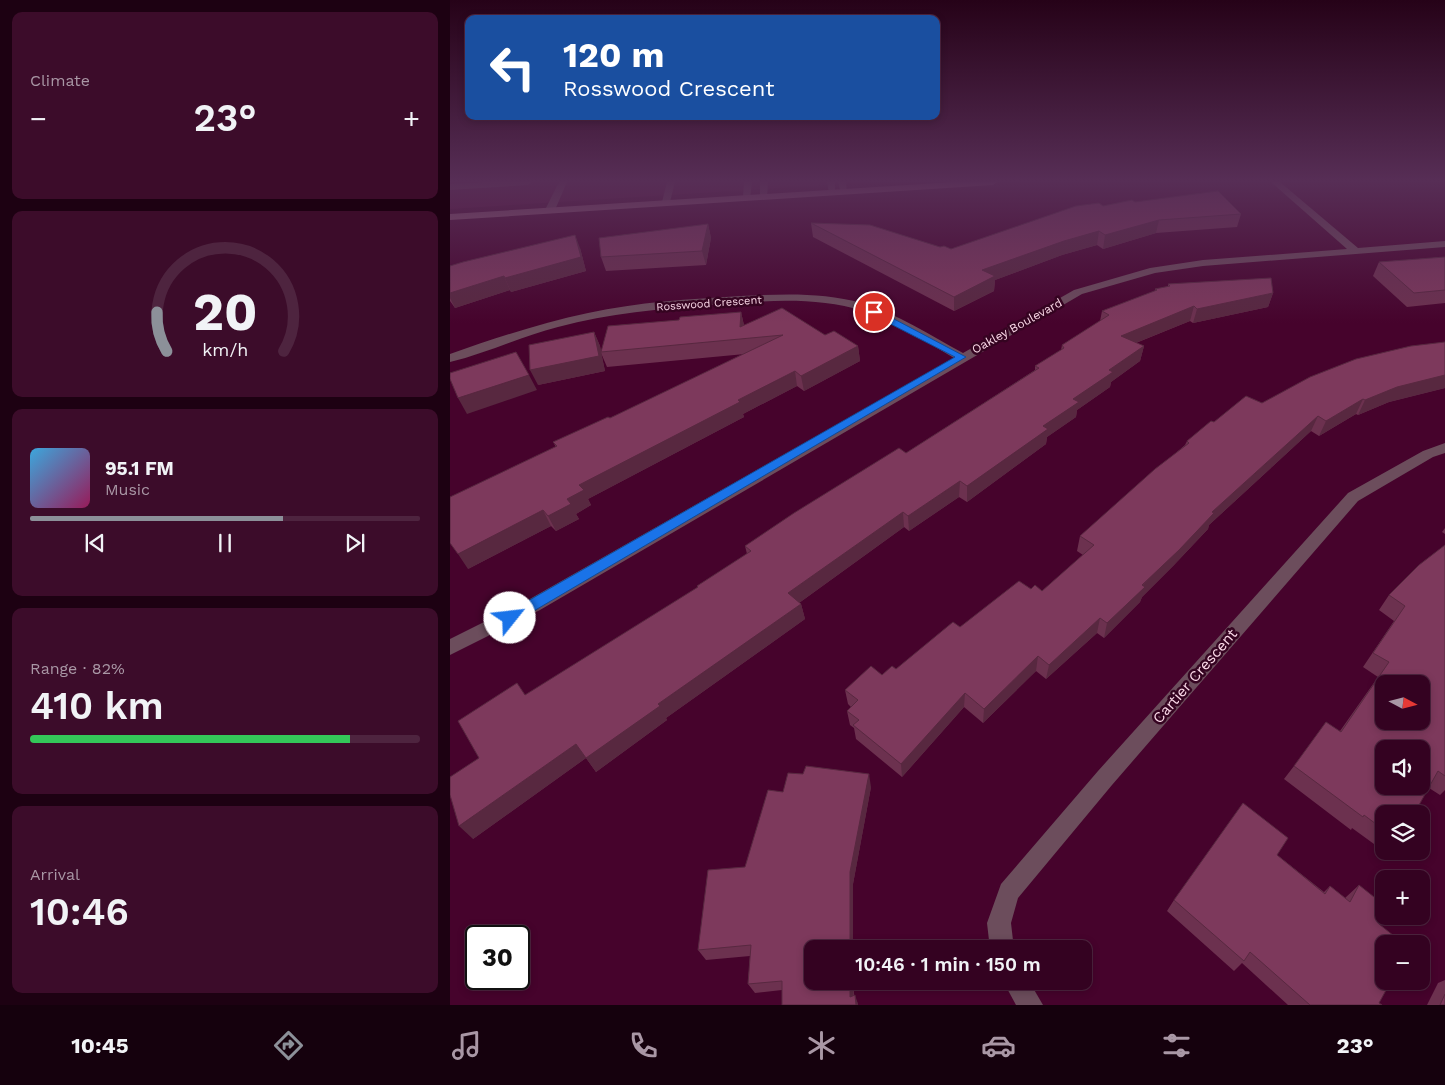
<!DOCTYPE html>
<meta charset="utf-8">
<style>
:root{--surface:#340221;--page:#3c0c2a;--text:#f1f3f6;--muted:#a997a5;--line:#4e243f;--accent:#8c9099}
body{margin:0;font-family:"Work Sans",sans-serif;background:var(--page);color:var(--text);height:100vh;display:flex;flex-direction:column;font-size:19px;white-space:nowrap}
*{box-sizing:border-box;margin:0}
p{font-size:16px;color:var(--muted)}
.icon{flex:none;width:28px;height:28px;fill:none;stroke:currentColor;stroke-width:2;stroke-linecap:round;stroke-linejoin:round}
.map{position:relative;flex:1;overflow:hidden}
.side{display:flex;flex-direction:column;gap:12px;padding:12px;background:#1d0112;width:450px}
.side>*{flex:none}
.guide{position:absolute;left:15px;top:15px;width:475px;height:105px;border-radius:10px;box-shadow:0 2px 8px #0003,0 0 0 1px var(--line);background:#1a4fa0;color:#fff;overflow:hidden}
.needle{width:32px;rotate:97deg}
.tools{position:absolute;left:925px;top:675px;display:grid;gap:10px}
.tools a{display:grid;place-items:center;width:55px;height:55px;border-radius:10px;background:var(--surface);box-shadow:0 2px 8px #0003,0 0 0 1px var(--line);font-size:25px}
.speed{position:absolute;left:15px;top:925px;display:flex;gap:10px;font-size:25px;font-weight:700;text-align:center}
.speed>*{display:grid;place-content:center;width:65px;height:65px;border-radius:50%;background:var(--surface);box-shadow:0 2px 8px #0003,0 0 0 1px var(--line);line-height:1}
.speed .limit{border:2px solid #111;border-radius:8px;background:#fff;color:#111}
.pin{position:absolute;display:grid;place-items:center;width:42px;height:42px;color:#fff;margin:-21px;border:2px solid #fff;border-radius:50%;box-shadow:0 1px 5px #0007}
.me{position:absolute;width:55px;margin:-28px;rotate:61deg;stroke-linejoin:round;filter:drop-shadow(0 0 4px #0008)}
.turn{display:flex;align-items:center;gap:18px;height:105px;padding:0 15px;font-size:22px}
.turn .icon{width:65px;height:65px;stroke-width:2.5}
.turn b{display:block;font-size:35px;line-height:42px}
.big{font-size:38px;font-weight:600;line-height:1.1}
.side .card{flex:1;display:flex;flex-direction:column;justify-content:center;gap:8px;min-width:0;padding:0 18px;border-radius:10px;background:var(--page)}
.side .dial{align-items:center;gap:0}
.dial svg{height:130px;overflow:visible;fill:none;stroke:var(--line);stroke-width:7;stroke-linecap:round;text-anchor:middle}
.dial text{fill:var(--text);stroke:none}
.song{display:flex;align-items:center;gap:15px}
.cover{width:60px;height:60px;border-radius:8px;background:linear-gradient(135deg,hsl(200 70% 55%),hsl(330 70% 35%))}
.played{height:5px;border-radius:2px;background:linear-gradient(90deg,var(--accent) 65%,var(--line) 65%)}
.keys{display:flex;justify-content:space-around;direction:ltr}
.heat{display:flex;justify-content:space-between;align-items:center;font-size:28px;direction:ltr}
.charge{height:8px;border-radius:4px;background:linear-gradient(90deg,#34c759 82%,var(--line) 0)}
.trip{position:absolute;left:354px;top:940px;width:288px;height:50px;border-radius:10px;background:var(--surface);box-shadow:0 2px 8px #0003,0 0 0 1px var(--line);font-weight:600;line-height:50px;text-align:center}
.tab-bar{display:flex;height:80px;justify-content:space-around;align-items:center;background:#15010d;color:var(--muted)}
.tab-bar .icon{width:35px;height:35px}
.tab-bar .on{color:var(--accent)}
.tab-bar b{font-size:22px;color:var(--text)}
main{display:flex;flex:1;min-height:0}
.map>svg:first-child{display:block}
.built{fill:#540a37}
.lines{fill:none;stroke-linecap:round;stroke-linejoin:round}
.lane{fill:#6c4d5c;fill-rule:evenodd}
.street{fill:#6c4d5c;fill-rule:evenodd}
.secondary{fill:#94637a;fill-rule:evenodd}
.wall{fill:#6c314f}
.shaded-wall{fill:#582840}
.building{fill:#7d395c;stroke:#582840;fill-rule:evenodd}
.route{fill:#1a73e8;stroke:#114b97}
.labels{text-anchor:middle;stroke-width:5;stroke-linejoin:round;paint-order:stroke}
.far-street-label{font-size:11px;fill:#fbd9e8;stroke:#350421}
.street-label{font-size:12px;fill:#fbd9e8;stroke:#350421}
.near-street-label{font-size:15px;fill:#fbd9e8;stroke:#350421}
</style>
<main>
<section class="side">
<div class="card"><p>Climate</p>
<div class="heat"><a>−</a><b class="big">23°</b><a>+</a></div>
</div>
<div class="card dial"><svg viewBox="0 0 100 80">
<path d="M14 69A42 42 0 1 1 86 69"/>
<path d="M14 69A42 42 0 0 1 8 45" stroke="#8c9099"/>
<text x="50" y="56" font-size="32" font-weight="700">20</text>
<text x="50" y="72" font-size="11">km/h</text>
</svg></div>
<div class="card">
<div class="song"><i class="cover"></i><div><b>95.1 FM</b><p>Music</p></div></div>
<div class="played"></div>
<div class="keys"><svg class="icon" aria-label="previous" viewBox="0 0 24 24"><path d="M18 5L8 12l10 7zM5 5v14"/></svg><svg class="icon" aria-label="pause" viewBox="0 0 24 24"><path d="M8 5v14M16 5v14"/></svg><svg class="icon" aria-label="next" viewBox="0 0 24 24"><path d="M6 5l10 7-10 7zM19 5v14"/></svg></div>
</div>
<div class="card"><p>Range · 82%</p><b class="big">410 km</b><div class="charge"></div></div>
<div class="card"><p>Arrival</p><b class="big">10:46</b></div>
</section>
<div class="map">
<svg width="995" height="1005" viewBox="0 0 995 1005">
<rect width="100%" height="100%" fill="#46032c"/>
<polygon class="built" points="0,182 422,182 0,209"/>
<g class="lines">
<g class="lane">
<polygon points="39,182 82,182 78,185 0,190 0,184"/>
<polygon points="109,182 117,182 105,210 97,212 95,210"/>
<polygon points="217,182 225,182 220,202 216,205 212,202"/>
<polygon points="294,182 302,182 300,199 293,197"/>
<polygon points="310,182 318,182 317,198 310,196"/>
<polygon points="377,182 385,182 385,193 379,193"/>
<polygon points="388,182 396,182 397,193 391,193"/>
</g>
<g class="street">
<path d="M821 182H830L908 248 995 241V247L753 266 705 273 632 294 90 610 0 655V639L78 600 504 358C475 341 446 321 413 311 365 296 312 301 263 305 211 309 159 313 108 327 72 336 37 353 0 362V354C45 338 91 323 138 313 188 302 240 299 291 296 332 294 372 292 412 303 448 314 480 335 513 353L624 290 700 268 753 260 897 249Z"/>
<polygon points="995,443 995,453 983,457 908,501 662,785 568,898 561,923 564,949 540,949 537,923 551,884 648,771 898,493 973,451"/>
<polygon points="553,981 579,981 593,1005 566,1005"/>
</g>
<polygon class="secondary" points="504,182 547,182 543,185 0,220 0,214"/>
</g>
<g class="wall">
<polygon points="685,202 791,214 787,227 706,233 653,249 647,245 612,255 545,280 544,291 504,311 363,237 361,223 490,247 501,249 653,206"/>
<polygon points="258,224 261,238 256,265 156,271 151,257"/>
<polygon points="130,248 136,271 61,292 60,290 5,308 0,301 0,266"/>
<polygon points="995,257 995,303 957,307 923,276 929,262"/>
<polygon points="718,284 823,293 818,307 743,323 740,321 686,343 694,346 690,361 661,382 660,387 627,410 626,417 597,437 596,444 517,502 509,497 459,531 454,527 349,603 351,604 355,619 216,718 217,720 146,772 136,758 23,839 29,758 76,695 248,588 247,586 297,554 295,546 456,453 585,370 585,366 611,350 612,345 650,321 652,311 705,291 705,289 718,287"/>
<polygon points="291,312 294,325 375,335 408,346 410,361 354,391 347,386 293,414 294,417 138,499 141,505 126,514 129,519 106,531 101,526 18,569 106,447 103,442 160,418 295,354 157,367 151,353 155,371 88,385 144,332 150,346 151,352 229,320"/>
<polygon points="995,342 995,388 939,402 908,415 906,414 869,436 861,431 759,525 758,529 724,565 692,597 690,602 654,638 647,633 596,679 586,671 533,723 514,707 452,777 406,739 404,728 400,725 397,711 401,707 398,704 395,690 446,669 510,627 581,589 592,591 633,555 627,551 630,536 735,445 737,441 764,422 812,403"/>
<polygon points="995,528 995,534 992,532"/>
<polygon points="995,545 995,790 990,795 979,788 934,814 934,851 937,851 935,852 902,828 901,830 834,779 844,766 890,731 928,677 913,667 944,621 929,610 939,595"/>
<polygon points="421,787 403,884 362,981 404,981 404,996 408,1004 332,990 305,993 298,984 300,956 256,960 248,950 295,867"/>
<polygon points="827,855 874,892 880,886 895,898 909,885 929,924 929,1003 932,1005 838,1005 792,963 784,971 717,911 724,900"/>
<polygon points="995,980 995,1005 977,1005 988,983"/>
</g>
<g class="shaded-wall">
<polygon points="709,220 706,233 653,249 655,235"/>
<polygon points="258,224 261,238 256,265 252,251"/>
<polygon points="649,231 647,245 612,255 545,280 544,291 504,311 504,297 532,270 614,241"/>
<polygon points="125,235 130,248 136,271 61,292 55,278"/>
<polygon points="54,276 60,290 5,308 0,298 0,293"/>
<polygon points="823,293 818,307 743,323 747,309"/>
<polygon points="744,306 740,321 668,350 671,336"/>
<polygon points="291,312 294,326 290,327"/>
<polygon points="144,332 150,346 155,371 88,385 80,370"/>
<polygon points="408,346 410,361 354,391 351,376"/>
<polygon points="694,346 690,361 661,382 660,387 627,410 626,417 597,437 596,444 517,502 517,486 593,426 623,399 659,370"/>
<polygon points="345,371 347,386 293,414 294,417 138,499 141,505 126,514 129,519 106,531 98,516 117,499 129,485 288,400"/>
<polygon points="79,375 87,390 17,414 8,398"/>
<polygon points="995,375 995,388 939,402 908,415 915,400 947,387"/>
<polygon points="913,399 906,414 869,436 876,421"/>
<polygon points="868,416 861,431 759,525 758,529 724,565 692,597 690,602 654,638 657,623 762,512"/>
<polygon points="510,481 509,497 459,531 458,516"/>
<polygon points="93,510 101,526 18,569 8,554"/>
<polygon points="453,512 454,527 342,608 338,593"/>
<polygon points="351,604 355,619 216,718 217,720 146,772 136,758 208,704"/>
<polygon points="650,618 647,633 596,679 599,665"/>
<polygon points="588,656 586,671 533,723 534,709"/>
<polygon points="515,693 514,707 452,777 451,764"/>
<polygon points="126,744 136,758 23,839 9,826"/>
<polygon points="419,774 421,787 403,884 403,949 400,949 400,872"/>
<polygon points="400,981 404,981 403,1005 400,997"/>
<polygon points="405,995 408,1004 408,1005 406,1005"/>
</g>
<g class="building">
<polygon points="768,191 791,214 709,220 655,235 649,231 614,241 532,270 545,276 504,297 361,223 420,225 490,247 494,246 501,249 626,206 649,203 653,206 682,200 685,202"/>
<polygon points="258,224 252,251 151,257 149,238"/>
<polygon points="125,235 131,257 55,278 54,276 0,293 0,266 13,262"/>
<polygon points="995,257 995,290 964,293 929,262"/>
<polygon points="821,278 823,293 747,309 744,306 671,336 694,346 659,370 663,372 623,399 629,402 593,426 598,429 517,486 510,481 458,516 453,512 338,593 351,604 208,704 210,706 136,758 126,744 9,826 0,795 0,777 29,758 8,721 67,683 75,695 248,587 247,586 301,551 295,546 344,513 449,448 456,453 589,368 585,366 614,348 612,345 659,315 652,311 707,290 705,289 720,286 718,284"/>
<polygon points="332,308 375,335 384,331 408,346 351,376 345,371 288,400 290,402 129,485 134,490 117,499 121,504 98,516 93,510 8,554 0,543 0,497 107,446 103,442 158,417 160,418 333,335 151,352 158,326 229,320 230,317 291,312 290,327"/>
<polygon points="144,332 149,356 80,370 79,345"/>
<polygon points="995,342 995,375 947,387 915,400 913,399 876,421 868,416 762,512 764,513 729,550 692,585 695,587 657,623 650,618 599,665 588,656 534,709 515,693 451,764 403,725 409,720 397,711 408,700 395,690 421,666 432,675 442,666 446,669 503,622 510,627 569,581 581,589 585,585 592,591 644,545 630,536 705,469 739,443 737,441 761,421 764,422 796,396 812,403 860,377 906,359 961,346"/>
<polygon points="66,352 79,375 8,398 0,379 0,373"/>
<path d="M995 545V776L988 771 964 814H934V830L914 815 913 817 844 766 876 722 891 732 939 662 923 653 955 606 939 595 969 565ZM934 684H971V721H934ZM934 749H971V786H934Z"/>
<polygon points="356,766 419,774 400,872 400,949 362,949 362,981 400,981 400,997 405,995 406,1005 332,1005 332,981 298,984 301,945 248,950 258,870 295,867 318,790 333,792 338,773 353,774"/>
<polygon points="793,803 838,838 827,855 875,894 880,886 900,902 909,885 934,905 934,916 929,924 954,944 934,944 934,981 941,981 929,1003 932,1005 860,1005 800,952 794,961 724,900"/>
<polygon points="995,994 995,1005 990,1005"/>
</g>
<linearGradient id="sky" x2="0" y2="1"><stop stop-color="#260218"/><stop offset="0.56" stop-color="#572e56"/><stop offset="1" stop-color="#572e56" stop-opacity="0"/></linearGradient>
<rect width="995" height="323" fill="url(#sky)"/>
<polygon class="route" points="421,310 427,310 516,357 65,622 55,622 53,618 55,614 505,357 421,314"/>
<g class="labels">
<g class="far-street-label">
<text transform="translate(259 303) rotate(-4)" y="4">Rosswood Crescent</text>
</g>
<g class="street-label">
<text transform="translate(567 326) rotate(-29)" y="4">Oakley Boulevard</text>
</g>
<g class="near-street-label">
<text transform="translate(745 676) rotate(-49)" y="5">Cartier Crescent</text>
</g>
</g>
</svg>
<div class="tools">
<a><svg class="needle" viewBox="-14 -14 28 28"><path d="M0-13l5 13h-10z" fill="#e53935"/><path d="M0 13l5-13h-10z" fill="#a997a5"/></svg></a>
<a><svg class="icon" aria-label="sound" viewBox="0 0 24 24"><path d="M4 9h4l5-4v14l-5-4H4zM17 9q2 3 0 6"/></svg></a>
<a><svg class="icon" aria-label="layers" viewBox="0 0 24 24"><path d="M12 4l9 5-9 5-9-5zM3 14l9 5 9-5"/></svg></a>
<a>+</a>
<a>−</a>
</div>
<div class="speed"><div class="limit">30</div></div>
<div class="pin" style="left:424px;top:312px;background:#d93025"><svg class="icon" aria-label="arrive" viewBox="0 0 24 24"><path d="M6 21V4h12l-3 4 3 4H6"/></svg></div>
<svg class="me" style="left:60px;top:618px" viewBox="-20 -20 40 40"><circle r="19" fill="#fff"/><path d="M0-13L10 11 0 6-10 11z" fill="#1a73e8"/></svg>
<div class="trip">10:46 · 1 min · 150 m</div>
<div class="guide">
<div class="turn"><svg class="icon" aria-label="left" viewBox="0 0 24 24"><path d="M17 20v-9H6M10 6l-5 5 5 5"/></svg><div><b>120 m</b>Rosswood Crescent</div></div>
</div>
</div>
</main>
<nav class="tab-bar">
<b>10:45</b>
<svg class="icon on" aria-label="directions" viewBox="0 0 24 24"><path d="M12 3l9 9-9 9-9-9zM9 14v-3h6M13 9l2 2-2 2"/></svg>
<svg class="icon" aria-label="music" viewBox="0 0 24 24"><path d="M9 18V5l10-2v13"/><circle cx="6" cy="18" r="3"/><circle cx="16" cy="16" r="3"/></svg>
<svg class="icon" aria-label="phone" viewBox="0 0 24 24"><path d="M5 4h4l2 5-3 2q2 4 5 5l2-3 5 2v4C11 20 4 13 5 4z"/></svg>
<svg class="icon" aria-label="climate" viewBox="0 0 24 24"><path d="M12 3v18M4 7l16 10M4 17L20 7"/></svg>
<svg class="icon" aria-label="car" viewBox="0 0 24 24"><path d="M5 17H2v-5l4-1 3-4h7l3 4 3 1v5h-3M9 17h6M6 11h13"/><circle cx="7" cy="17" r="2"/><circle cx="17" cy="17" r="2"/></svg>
<svg class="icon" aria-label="filters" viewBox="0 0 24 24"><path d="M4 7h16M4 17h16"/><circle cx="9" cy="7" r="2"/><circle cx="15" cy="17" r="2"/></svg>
<b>23°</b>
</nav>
